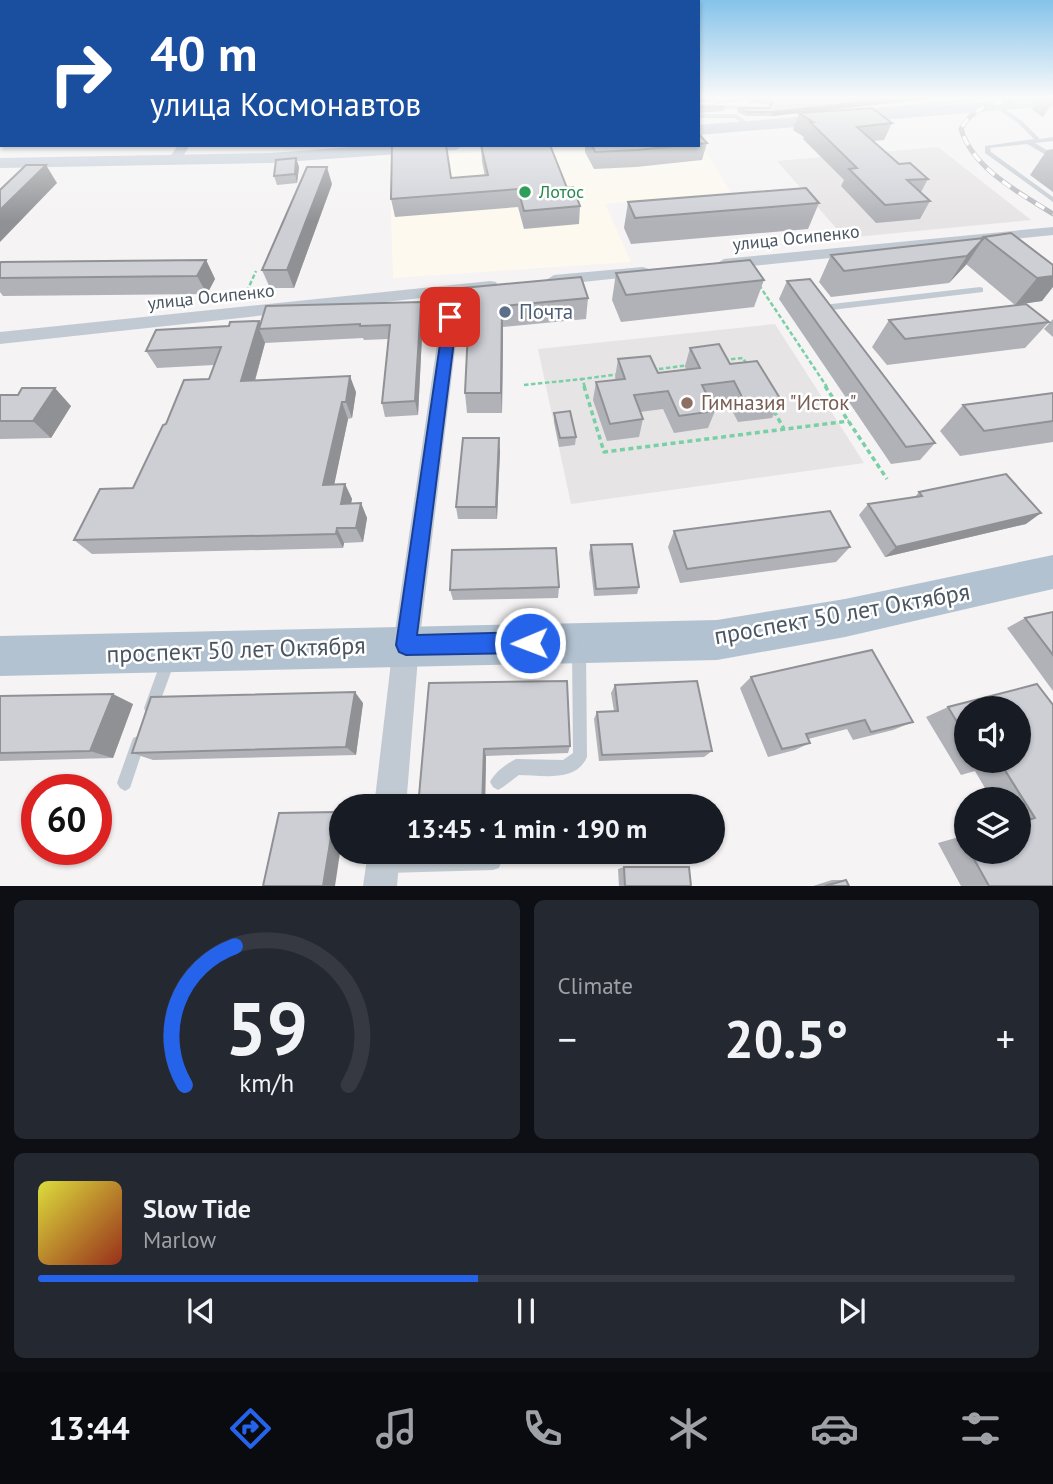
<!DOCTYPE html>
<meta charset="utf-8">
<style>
:root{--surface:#171b24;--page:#242831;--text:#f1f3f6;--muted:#9ea1a6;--line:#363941;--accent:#2563eb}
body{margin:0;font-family:"PT Sans",sans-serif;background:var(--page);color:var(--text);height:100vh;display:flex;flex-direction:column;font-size:26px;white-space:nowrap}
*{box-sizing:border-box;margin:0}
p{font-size:23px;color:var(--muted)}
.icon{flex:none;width:38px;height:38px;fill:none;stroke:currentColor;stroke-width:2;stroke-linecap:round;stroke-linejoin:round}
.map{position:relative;height:886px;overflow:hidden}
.sheet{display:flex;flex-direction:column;gap:14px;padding:14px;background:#0d0f14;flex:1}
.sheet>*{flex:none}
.banner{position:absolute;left:0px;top:0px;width:700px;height:147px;box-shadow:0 2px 5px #0004;background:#1a4fa0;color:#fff;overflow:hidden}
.tools{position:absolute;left:954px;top:696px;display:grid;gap:14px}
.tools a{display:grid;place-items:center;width:77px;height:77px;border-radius:50%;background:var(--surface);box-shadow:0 2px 5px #0004;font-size:35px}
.speed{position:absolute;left:21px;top:774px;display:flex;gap:14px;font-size:35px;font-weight:700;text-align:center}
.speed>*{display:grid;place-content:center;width:91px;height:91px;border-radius:50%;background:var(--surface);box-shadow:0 2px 5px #0004;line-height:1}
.speed .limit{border:10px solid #d22;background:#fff;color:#111}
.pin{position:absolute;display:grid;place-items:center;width:60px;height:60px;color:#fff;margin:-30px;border-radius:14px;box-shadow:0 4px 10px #0006}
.me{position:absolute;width:77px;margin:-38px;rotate:269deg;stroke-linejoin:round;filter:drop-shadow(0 0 5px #0008)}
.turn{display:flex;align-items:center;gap:24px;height:147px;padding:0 35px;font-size:32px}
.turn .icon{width:91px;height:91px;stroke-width:2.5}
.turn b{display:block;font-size:49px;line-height:60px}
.big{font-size:52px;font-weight:800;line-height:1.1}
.sheet .widget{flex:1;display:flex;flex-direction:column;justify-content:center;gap:10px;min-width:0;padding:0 24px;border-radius:10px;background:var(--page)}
.sheet .dial{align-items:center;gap:0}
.dial svg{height:182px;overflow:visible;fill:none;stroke:var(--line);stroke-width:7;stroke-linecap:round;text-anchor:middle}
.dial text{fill:var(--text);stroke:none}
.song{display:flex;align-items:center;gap:21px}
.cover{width:84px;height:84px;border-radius:10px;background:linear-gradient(135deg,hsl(60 70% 55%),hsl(10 70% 35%))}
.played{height:7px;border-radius:4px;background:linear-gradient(90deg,var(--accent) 45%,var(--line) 45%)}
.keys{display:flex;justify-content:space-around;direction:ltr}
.heat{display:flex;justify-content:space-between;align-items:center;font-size:38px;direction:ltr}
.sheet .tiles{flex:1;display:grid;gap:14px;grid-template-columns:1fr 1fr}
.widget:last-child{grid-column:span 2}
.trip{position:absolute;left:329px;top:794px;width:396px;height:70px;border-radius:35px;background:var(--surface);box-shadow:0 2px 5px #0004;font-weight:800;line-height:70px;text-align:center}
.menu{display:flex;height:112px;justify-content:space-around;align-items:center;background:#090b0e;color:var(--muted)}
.menu .icon{width:49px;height:49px}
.menu .current{color:var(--accent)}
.menu b{font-size:32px;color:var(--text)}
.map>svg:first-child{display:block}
.commercial{fill:#fdf9ef}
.education{fill:#e6e4e5}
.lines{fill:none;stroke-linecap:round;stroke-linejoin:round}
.path-far1{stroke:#7ad0a6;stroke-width:2.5;stroke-dasharray:4.5 2.5;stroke-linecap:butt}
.path{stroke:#7ad0a6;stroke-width:3.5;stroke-dasharray:5 3.5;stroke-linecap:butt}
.lane{fill:#c1cad2;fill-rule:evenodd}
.street{fill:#c1cad2;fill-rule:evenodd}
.secondary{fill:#c1cbd6;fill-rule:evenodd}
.primary{fill:#b3c2d1;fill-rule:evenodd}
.rail-casing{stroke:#b5b8bd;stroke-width:5}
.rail{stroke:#fff;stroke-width:3.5;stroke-dasharray:10;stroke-linecap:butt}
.wall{fill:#b0b2b7;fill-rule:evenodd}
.shaded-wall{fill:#909195}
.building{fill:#cdcfd5;stroke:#909195;stroke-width:2}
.route{fill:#2563eb;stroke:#184099;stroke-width:2}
.leisure-dot{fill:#2e9e5b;stroke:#fff;stroke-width:2.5}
.service-dot{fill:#5c6f8a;stroke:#fff;stroke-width:2.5}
.education-dot{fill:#8d6e63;stroke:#fff;stroke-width:2.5}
.labels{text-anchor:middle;stroke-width:5;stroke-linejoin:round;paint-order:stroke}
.far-leisure-label{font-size:18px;fill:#27864d;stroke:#fff;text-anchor:start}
.far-street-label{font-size:18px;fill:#4a5661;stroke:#fff}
.service-label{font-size:21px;fill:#4e5e75;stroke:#fff;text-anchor:start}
.education-label{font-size:21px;fill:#785e54;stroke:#fff;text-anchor:start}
.near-street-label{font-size:24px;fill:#4a5661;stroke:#fff}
</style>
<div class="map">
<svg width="1053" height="886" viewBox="0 0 1053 886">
<rect width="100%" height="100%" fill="#f5f3f3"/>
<polygon class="commercial" points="698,140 731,192 605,204 631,262 393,278 389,157 603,145 698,145"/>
<g class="education">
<polygon points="938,147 1031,220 845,238 777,161"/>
<polygon points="775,324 864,463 571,504 538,349"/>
</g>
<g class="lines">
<g class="path-far1">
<polyline points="759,285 827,387"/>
<polyline points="244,298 256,271"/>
<polyline points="724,360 743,358 747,365"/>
<polyline points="652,370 689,365"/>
<polyline points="524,385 582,379"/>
<polyline points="585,387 582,379 620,374"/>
</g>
<g class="path">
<polyline points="584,386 604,452 849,421"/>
<polyline points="825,386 887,479"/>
<polyline points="774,411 784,429"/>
</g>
<g class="lane">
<polygon points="741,98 768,98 716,104 713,102"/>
<polygon points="977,98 1000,98 864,113 861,111 864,109"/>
<polygon points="989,101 993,101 1022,121 1040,139 1053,137 1053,141 1035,143 1053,154 1053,159 1027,144 990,148 991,152 1053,197 1053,202 985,153 985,146 1034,139 1018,123 989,103"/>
<polygon points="698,104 751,106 754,108 751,110 698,108"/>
<polygon points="698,114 736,114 753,126 748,127 735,118 698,118"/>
<polygon points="980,287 983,288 983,292 823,311 819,308 823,305"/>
<path d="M579 644 584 646 586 651 587 757C576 783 541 775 519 775L503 787 498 790 493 787 490 782C494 773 507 763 516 759L563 760 573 753 572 651 574 646Z"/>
<polygon points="168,654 173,656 175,661 156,713 151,715 146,713 144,708 163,656"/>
<polygon points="138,736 143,738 145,743 130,788 125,791 120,788 117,783 133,738"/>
<polygon points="493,854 499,856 501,862 499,868 493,870 387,873 381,871 379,865 381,859 387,857"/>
</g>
<g class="street">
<polygon points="178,145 190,145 179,163 169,163 168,160"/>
<polygon points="1053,227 1053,235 724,269 716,264 724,259"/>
<polygon points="643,267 649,269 651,272 649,275 554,285 546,280 554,275"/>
<polygon points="490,281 496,282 498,286 496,290 0,344 0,332"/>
<polygon points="450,311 459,317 419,645 406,807 374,807 393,645 441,317"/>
<polygon points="368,852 400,852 397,886 363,886"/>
</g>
<g class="secondary">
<polygon points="1031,98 1053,98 1053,106 698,135 698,125"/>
<polygon points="380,145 464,145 456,150 270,163 0,168 0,158 270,153"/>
</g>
<polygon class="primary" points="1053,555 1053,589 845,637 717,660 0,676 0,636 717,620 845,599"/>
<g class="rail-casing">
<path id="rail" d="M1023 98C999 102 973 105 961 129 973 169 1020 193 1053 214"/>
</g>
<use href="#rail" class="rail"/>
</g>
<g class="wall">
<polygon points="937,98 801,113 892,123 884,140 873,141 899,164 928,179 921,192 930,201 920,219 876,223 841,186 844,180 803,139 804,137 793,130 799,113 772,116 746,116 737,112 738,108 769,108 770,106 767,104 749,103 750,99 753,98"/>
<polygon points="1039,98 1053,98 1053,102 1043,117 1032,110"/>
<polygon points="698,105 699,106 725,107 723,111 698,113"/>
<polygon points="698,133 707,143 702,160 636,167 594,169 585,152 585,145 698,145"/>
<polygon points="481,145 567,188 580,206 579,224 524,229 518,207 395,217 391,199 451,178 485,176 482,162"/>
<polygon points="1053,149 1053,192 1030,175 1047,150"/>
<polygon points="296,158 299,167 297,183 277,185 274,176"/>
<polygon points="332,184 294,288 270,288 262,270"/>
<polygon points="628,202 819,203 808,229 631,244 624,228"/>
<polygon points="984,237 1053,265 1042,301 1015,305 966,264 949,283 831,297 819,282 831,255 983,238"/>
<polygon points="206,260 215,279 207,294 3,296 0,292 0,264"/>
<polygon points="616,273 764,280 754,307 621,322 612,300"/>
<polygon points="787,281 935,443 920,460 891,464 779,299"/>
<polygon points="463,288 588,298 586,319 503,327 502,413 467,413 465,393 468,331"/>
<polygon points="423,316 418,415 385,417 382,403 388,339 364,340 363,338 265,343 255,381 356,392 352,418 348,419 334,484 345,484 352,499 351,503 361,503 367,518 363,542 344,543 343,548 92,554 74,540 133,488 166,424 209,379 214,365 157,368 146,351 229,326 259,321 260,324"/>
<polygon points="1053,319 1053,337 1044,329"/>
<polygon points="889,320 1049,322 1025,348 887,365 872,347"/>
<polygon points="690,348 730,364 781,400 772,418 738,422 726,399 710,401 715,411 708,428 674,433 663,409 640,412 643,419 639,437 607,441 593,400 596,382 616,380 615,378 618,359 658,373 686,370 685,366"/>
<polygon points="1053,393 1053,442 960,456 940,431 963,405"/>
<polygon points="0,395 71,406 51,438 0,439"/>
<polygon points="554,413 576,437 575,445 559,447 554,422"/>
<polygon points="500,451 497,519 458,519 456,507"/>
<polygon points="919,492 1026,524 885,557 859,515 868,504 915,497"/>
<polygon points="674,531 850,547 836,562 680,583 668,547"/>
<polygon points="591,545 639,587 637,594 594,596 589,553"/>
<polygon points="559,587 558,598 453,600 450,590"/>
<polygon points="1053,612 1053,691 1007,628 1025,618"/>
<polygon points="751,677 913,722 893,730 853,740 847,729 808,739 810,743 795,750 768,757 740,688"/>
<polygon points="429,683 570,746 568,753 486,756 485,807 418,807"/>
<path d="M1037 684 1053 886H961L938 843 966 835V852H1018V800H992L975 771 961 775 926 717 948 707ZM966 709 1018 761H966Z"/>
<polygon points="615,685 712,751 704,757 599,761 594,719 597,712 614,711 611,693"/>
<polygon points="0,696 133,704 113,758 0,761"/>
<polygon points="363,703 356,755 153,760 132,753"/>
<polygon points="624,867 691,886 619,886 618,869"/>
<polygon points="832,880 846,880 849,886 813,886"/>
</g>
<g class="shaded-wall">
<polygon points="705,98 726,98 698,103 698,99"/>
<polygon points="901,98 937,98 772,116 773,112"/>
<polygon points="296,158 299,167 297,183 295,174"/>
<polygon points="46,165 57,183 0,242 0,210"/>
<polygon points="327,167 332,184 294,288 287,270"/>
<polygon points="984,238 966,265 949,283 967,256"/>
<polygon points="206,260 215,279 207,294 197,276"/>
<polygon points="1053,276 1053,287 1042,301 1015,305 1037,278"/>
<polygon points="421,302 423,316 418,415 415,401"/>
<polygon points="502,306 503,327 502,413 501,393"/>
<polygon points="259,321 263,329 259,329 265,343 250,398 241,381"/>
<polygon points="350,376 356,392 352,418 346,402"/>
<polygon points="55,388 71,406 51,438 33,421"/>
<polygon points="342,402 348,419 331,500 323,485"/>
<polygon points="499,438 500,451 497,519 496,507"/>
<polygon points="345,484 352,499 348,518 341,504"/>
<polygon points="361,503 367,518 363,542 356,528"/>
<polygon points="1041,513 1026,524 885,557 896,547"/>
<polygon points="337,528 344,543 343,548 336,534"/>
<polygon points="355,692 363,703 356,755 346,747"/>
<polygon points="113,694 133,704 113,758 90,751"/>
<polygon points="484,749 486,756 485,807 482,807"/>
<polygon points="335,812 341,815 341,846 335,886 323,886"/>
</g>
<g class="building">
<polygon points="901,98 773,112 747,112 738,108 769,108 773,103 769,100 750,99 753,98"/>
<polygon points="698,105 699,106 725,107 698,108"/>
<polygon points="872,108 892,123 857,127 899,164 910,163 928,179 907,180 930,201 885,205 849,169 857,168 810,122 813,122 799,113"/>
<polygon points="698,133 707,143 698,144"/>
<polygon points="392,145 446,145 451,178 488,175 481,145 550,145 567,188 573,187 580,206 524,211 518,189 391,199"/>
<polygon points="592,145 684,145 638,150 595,152"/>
<polygon points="296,158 295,174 274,176 276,160"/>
<polygon points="26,165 46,165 0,210 0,190"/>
<polygon points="307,167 327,167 287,270 262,270"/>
<polygon points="806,188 819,203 635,218 628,202"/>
<polygon points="1011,233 1053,265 1053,276 1037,278 984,237"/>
<polygon points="984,238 967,256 844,271 831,255"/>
<polygon points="206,260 197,276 0,278 0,264 1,262"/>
<polygon points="750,260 764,280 626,295 616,273"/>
<polygon points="581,277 588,298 502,306 501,393 465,393 469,309 466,310 463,288"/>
<polygon points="810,279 935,443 906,447 787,281"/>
<polygon points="421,302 415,401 382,403 390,325 360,326 360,324 259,329 266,306"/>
<polygon points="1026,304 1049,322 905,339 889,320"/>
<polygon points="259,321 241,381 350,376 346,402 342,402 323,485 345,484 341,504 361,503 356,528 337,528 336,534 74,540 100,489 133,488 163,425 166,424 184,380 209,379 221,347 146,351 156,330 229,326 230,322"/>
<polygon points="719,344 730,364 757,361 781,400 746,405 734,381 702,385 715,411 679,416 668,391 634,395 643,419 610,424 596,382 625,379 618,359 650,356 658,373 700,368 690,348"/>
<polygon points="22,388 55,388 33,421 0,421 0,395 18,395"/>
<polygon points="1053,393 1053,421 984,431 963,405"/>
<polygon points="570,411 576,437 560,438 554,413"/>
<polygon points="463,438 499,438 496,507 456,507"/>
<polygon points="1006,474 1041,513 896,547 868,504 922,496 919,492"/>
<polygon points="830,511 850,547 687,569 674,531"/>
<polygon points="632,544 639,587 596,589 591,545"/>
<polygon points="556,548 559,587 450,590 452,550"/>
<polygon points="1053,612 1053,655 1025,618"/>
<polygon points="872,650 913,722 871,732 865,720 806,734 810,743 782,749 751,677"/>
<polygon points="567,681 570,746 484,749 482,807 418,807 429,683"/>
<polygon points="697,681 712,751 602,755 597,712 618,711 615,685"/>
<polygon points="1037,684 1053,705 1053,886 989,886 970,852 1018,852 1018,823 1035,818 1001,764 986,768 981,761 1018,761 1018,709 966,709 966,737 948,707"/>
<polygon points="355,692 346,747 132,753 151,697"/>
<polygon points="113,694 90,751 0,753 0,696"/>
<polygon points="335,812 323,886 263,886 279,813"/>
<polygon points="624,867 689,867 691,886 625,886"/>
<polygon points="846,880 849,886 825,886"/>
</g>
<linearGradient id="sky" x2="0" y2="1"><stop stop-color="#85c3ea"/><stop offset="0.44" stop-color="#fafafa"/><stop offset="1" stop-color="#fafafa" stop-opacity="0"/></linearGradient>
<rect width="1053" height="222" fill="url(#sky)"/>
<polygon class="route" points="450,312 457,317 417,635 530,632 537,635 540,643 537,650 530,653 406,655 399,652 396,645 444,317"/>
<circle class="leisure-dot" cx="525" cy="192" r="7"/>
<circle class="service-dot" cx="505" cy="312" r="7"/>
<circle class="education-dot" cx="687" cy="403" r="7"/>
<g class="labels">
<g class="far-leisure-label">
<text x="539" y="198">Лотос</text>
</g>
<g class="far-street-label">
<text transform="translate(796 238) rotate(-6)" y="6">улица Осипенко</text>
<text transform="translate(211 297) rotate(-6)" y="6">улица Осипенко</text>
</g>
<g class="service-label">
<text x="519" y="319">Почта</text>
</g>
<g class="education-label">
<text x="701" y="410">Гимназия "Исток"</text>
</g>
<g class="near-street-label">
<text transform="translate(842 614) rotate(-10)" y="8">проспект 50 лет Октября</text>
<text transform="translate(236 650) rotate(-2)" y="8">проспект 50 лет Октября</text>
</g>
</g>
</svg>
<div class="tools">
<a><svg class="icon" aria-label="sound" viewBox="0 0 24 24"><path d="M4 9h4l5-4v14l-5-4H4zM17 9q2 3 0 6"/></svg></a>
<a><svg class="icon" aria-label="layers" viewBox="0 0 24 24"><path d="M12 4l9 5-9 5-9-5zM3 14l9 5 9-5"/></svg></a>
</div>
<div class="speed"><div class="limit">60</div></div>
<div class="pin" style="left:450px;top:317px;background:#d93025"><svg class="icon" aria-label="arrive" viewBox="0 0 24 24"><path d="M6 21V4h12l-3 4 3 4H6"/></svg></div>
<svg class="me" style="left:530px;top:643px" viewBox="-20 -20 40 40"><circle r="17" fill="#2563eb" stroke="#fff" stroke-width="3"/><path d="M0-11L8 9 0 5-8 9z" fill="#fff"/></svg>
<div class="trip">13:45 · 1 min · 190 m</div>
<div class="banner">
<div class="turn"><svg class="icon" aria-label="right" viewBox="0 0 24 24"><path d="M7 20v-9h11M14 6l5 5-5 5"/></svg><div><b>40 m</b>улица Космонавтов</div></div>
</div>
</div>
<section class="sheet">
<div class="tiles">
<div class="widget dial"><svg viewBox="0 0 100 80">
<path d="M14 69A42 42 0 1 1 86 69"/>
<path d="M14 69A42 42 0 0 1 36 8" stroke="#2563eb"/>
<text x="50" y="56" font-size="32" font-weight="700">59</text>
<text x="50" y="72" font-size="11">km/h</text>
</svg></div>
<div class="widget"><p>Climate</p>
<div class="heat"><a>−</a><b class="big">20.5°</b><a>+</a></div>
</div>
<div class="widget">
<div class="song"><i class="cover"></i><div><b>Slow Tide</b><p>Marlow</p></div></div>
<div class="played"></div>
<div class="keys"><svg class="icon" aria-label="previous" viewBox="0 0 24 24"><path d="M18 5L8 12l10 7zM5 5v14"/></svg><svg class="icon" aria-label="pause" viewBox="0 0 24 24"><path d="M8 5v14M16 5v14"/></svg><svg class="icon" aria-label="next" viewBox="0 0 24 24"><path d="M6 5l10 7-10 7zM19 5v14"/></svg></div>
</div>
</div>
</section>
<nav class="menu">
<b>13:44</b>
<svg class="icon current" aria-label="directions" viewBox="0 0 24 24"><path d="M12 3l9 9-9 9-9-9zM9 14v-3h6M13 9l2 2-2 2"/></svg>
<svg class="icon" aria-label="music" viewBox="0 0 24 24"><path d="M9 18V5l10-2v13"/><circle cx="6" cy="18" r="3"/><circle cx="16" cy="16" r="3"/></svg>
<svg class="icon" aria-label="phone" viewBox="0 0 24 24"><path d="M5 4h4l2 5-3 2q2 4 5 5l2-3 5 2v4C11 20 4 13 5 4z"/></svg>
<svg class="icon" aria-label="climate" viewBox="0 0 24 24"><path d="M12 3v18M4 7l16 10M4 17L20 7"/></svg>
<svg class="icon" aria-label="car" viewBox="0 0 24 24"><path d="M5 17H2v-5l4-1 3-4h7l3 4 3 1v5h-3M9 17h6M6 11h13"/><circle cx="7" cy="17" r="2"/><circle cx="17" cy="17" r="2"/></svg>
<svg class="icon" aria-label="filters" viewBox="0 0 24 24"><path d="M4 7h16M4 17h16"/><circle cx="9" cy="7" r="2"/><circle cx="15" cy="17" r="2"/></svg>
</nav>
